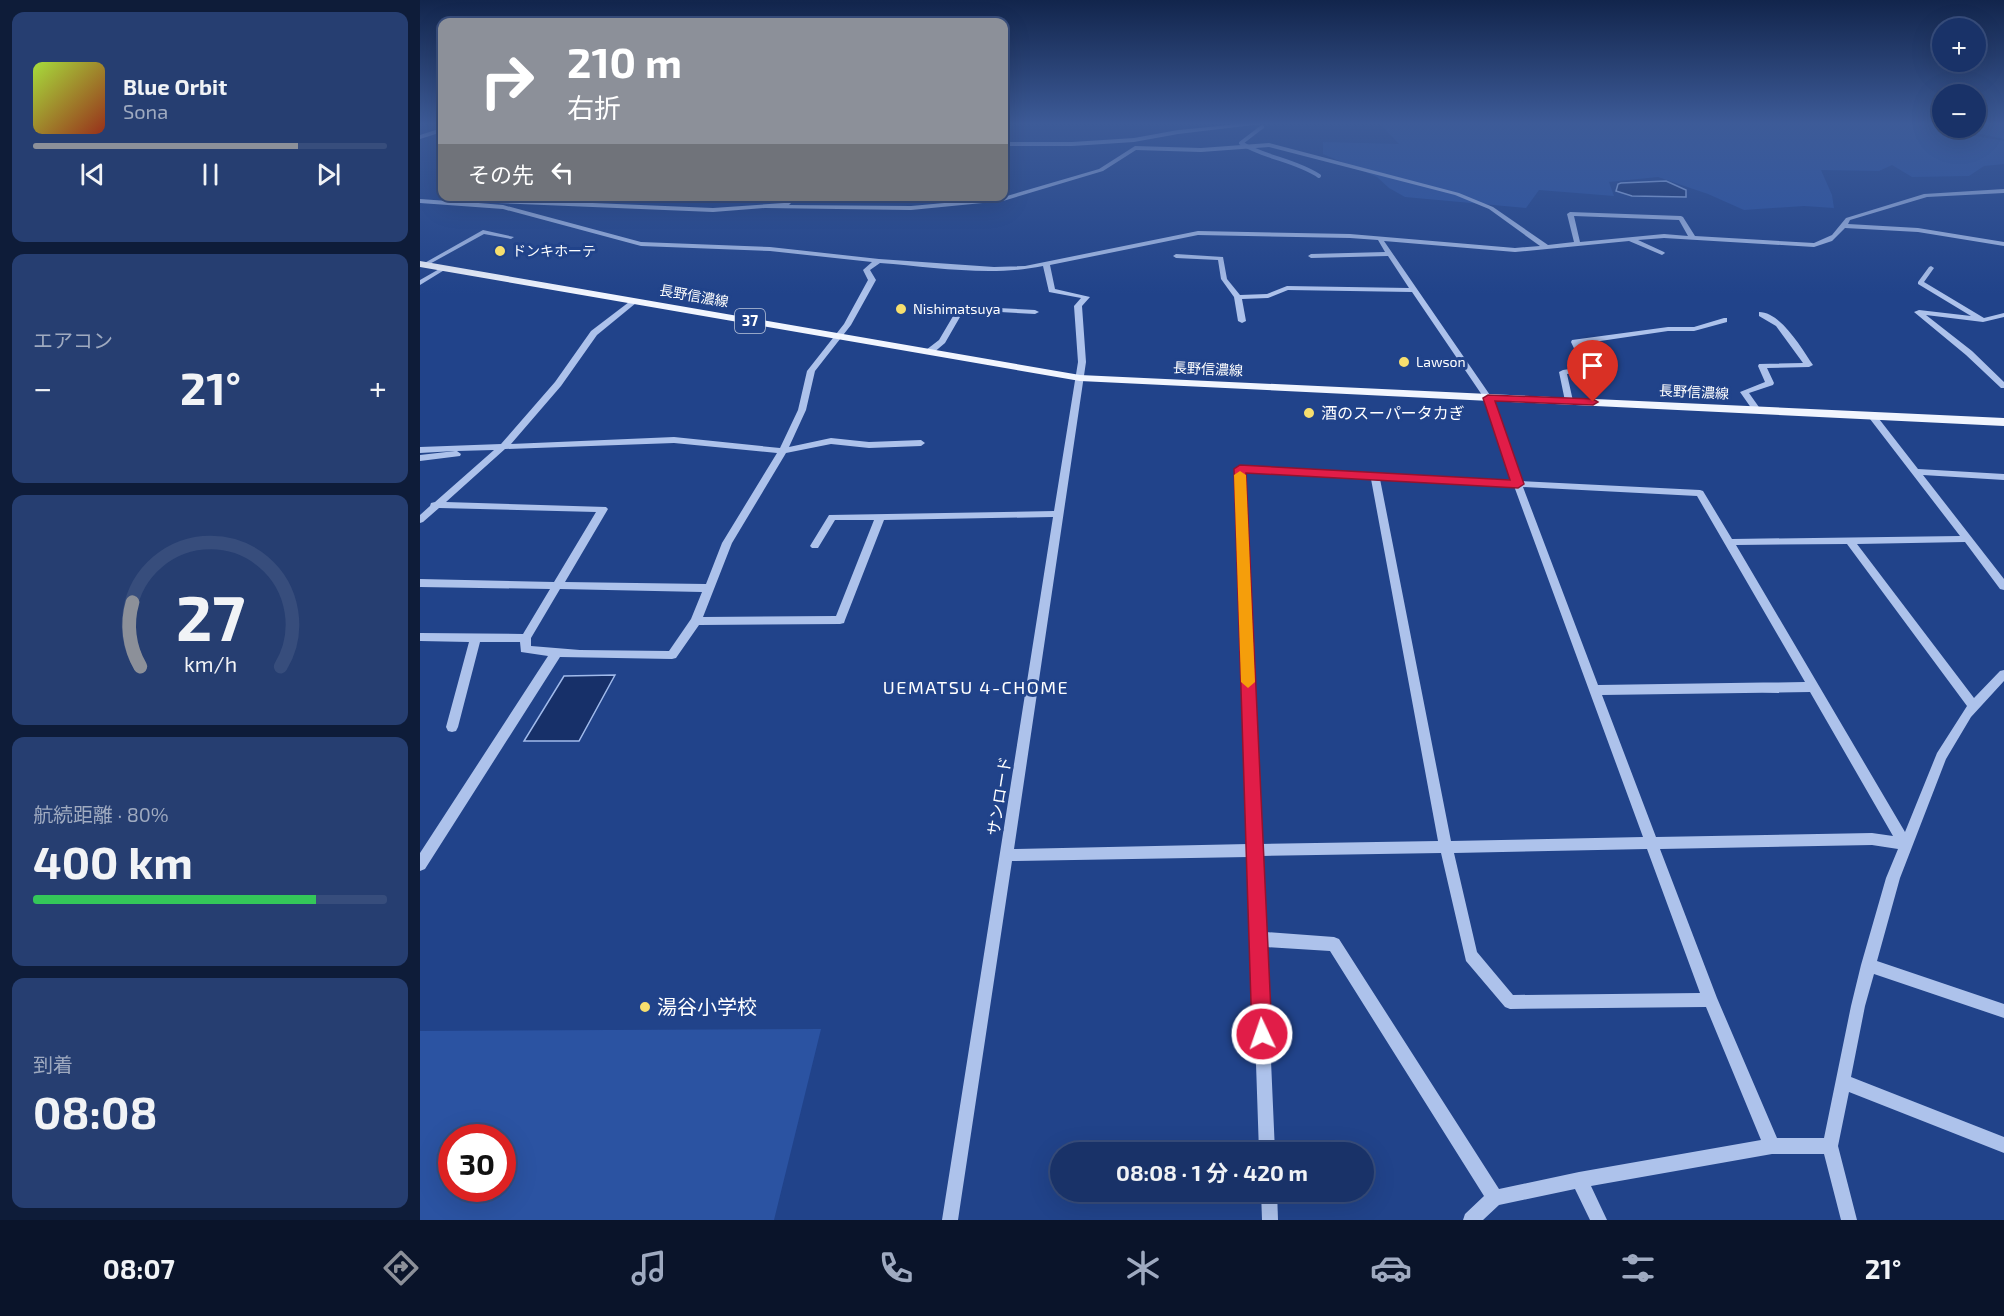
<!DOCTYPE html>
<html lang="ja">
<meta charset="utf-8">
<style>
:root{--surface:#193268;--page:#263e71;--text:#f1f3f6;--muted:#9faac0;--line:#374d7c;--accent:#8c9099}
body{margin:0;font-family:"Exo 2","Noto Sans JP",sans-serif;background:var(--page);color:var(--text);height:100vh;display:flex;flex-direction:column;font-size:22px;white-space:nowrap}
*{box-sizing:border-box;margin:0}
p{font-size:20px;color:var(--muted)}
.icon{flex:none;width:33px;height:33px;fill:none;stroke:currentColor;stroke-width:2;stroke-linecap:round;stroke-linejoin:round}
.map{position:relative;flex:1;overflow:hidden}
.panel{display:flex;flex-direction:column;gap:12px;padding:12px;background:#0e1c39;width:420px}
.panel>*{flex:none}
.hud{position:absolute;left:18px;top:18px;width:570px;height:183px;border-radius:12px;box-shadow:0 6px 24px #0002,0 0 0 2px var(--line);background:#8c9099;color:#fff;overflow:hidden}
.tools{position:absolute;left:1512px;top:18px;display:grid;gap:12px}
.tools a{display:grid;place-items:center;width:54px;height:54px;border-radius:50%;background:var(--surface);box-shadow:0 6px 24px #0002,0 0 0 2px var(--line);font-size:30px}
.speed{position:absolute;left:18px;top:1124px;display:flex;gap:12px;font-size:30px;font-weight:700;text-align:center}
.speed>*{display:grid;place-content:center;width:78px;height:78px;border-radius:50%;background:var(--surface);box-shadow:0 6px 24px #0002,0 0 0 2px var(--line);line-height:1}
.speed .limit{border:9px solid #d22;background:#fff;color:#111}
.pin{position:absolute;display:grid;place-items:center;width:51px;height:51px;color:#fff;margin:-62px -26px;border-radius:50% 50% 50% 0;rotate:-45deg;box-shadow:0 0 6px #0007}
.pin .icon{rotate:45deg}
.me{position:absolute;width:66px;margin:-33px;rotate:357deg;stroke-linejoin:round;filter:drop-shadow(0 0 4px #0008)}
.turn{display:flex;align-items:center;gap:21px;height:126px;padding:0 30px;font-size:27px}
.turn .icon{width:78px;height:78px;stroke-width:2.5}
.turn b{display:block;font-size:42px;line-height:51px}
.then{display:flex;align-items:center;height:57px;padding:0 30px;background:#0003;gap:12px;font-size:22px}
.big{font-size:45px;font-weight:700;line-height:1.1}
.panel .card{flex:1;display:flex;flex-direction:column;justify-content:center;gap:9px;min-width:0;padding:0 21px;border-radius:12px;background:var(--page)}
.panel .dial{align-items:center;gap:0}
.dial svg{height:156px;overflow:visible;fill:none;stroke:var(--line);stroke-width:7;stroke-linecap:round;text-anchor:middle}
.dial text{fill:var(--text);stroke:none}
.song{display:flex;align-items:center;gap:18px}
.cover{width:72px;height:72px;border-radius:9px;background:linear-gradient(135deg,hsl(80 70% 55%),hsl(10 70% 35%))}
.played{height:6px;border-radius:3px;background:linear-gradient(90deg,var(--accent) 75%,var(--line) 75%)}
.keys{display:flex;justify-content:space-around;direction:ltr}
.heat{display:flex;justify-content:space-between;align-items:center;font-size:33px;direction:ltr}
.charge{height:9px;border-radius:4px;background:linear-gradient(90deg,#34c759 80%,var(--line) 0)}
.trip{position:absolute;left:630px;top:1142px;width:324px;height:60px;border-radius:30px;background:var(--surface);box-shadow:0 6px 24px #0002,0 0 0 2px var(--line);font-weight:700;line-height:60px;text-align:center}
.menu{display:flex;height:96px;justify-content:space-around;align-items:center;background:#0a142a;color:var(--muted)}
.menu .icon{width:42px;height:42px}
.menu .current{color:var(--accent)}
.menu b{font-size:27px;color:var(--text)}
main{display:flex;flex:1;min-height:0}
.map>svg:first-child{display:block}
.green{fill:#2b53a2;fill-rule:evenodd}
.water{fill:#173069;stroke:#a1bbec;stroke-width:1.5}
.lines{fill:none;stroke-linecap:round;stroke-linejoin:round}
.stream{stroke:#a1bbec;stroke-width:4}
.minor{fill:#adc2eb;fill-rule:evenodd}
.major{fill:#f1f5fe;fill-rule:evenodd}
.route{fill:#e11d48;stroke:#92132f;stroke-width:1.5}
.slow{fill:#f59e0b}
.poi-dot{fill:#f7df6e;stroke:#21438a;stroke-width:2}
.labels{text-anchor:middle;stroke-width:6;stroke-linejoin:round;paint-order:stroke}
.far-poi-label{font-size:14px;fill:#fff;stroke:#21438a;text-anchor:start}
.far-street-label{font-size:14px;fill:#fff;stroke:#21438a}
.shield{fill:#21438a;stroke:#bcc7dc;stroke-width:1.5}
.shield-label{font-size:15px;font-weight:bold;fill:#fff}
.poi-label{font-size:16px;fill:#fff;stroke:#21438a;text-anchor:start}
.street-label{font-size:16px;fill:#fff;stroke:#21438a}
.neighbourhood-label{font-size:18px;letter-spacing:1.5px;fill:#fff;stroke:#21438a}
.near-poi-label{font-size:20px;fill:#fff;stroke:#21438a;text-anchor:start}
</style>
<main>
<section class="panel">
<div class="card">
<div class="song"><i class="cover"></i><div><b>Blue Orbit</b><p>Sona</p></div></div>
<div class="played"></div>
<div class="keys"><svg class="icon" aria-label="previous" viewBox="0 0 24 24"><path d="M18 5L8 12l10 7zM5 5v14"/></svg><svg class="icon" aria-label="pause" viewBox="0 0 24 24"><path d="M8 5v14M16 5v14"/></svg><svg class="icon" aria-label="next" viewBox="0 0 24 24"><path d="M6 5l10 7-10 7zM19 5v14"/></svg></div>
</div>
<div class="card"><p>エアコン</p>
<div class="heat"><a>−</a><b class="big">21°</b><a>+</a></div>
</div>
<div class="card dial"><svg viewBox="0 0 100 80">
<path d="M14 69A42 42 0 1 1 86 69"/>
<path d="M14 69A42 42 0 0 1 10 36" stroke="#8c9099"/>
<text x="50" y="56" font-size="32" font-weight="700">27</text>
<text x="50" y="72" font-size="11">km/h</text>
</svg></div>
<div class="card"><p>航続距離 · 80%</p><b class="big">400 km</b><div class="charge"></div></div>
<div class="card"><p>到着</p><b class="big">08:08</b></div>
</section>
<div class="map">
<svg width="1584" height="1220" viewBox="0 0 1584 1220">
<rect width="100%" height="100%" fill="#21438a"/>
<g class="green">
<polygon points="966,123 1522,123 1522,128 1556,128 1556,123 1584,123 1584,139 1556,133 1544,134 1584,141 1584,164 1564,166 1549,176 1492,177 1472,165 1459,171 1401,170 1412,195 1414,208 1384,206 1324,210 1288,194 1238,177 1189,182 1194,196 1119,190 1106,208 985,197 969,188 957,177 903,154 903,142 979,144 961,125"/>
<path d="M401 1029 354 1220H0V1031ZM32 1137H82V1188H32Z"/>
</g>
<g class="water">
<polygon points="1246,181 1266,190 1266,197 1212,196 1196,191 1198,184 1201,183"/>
<polygon points="195,675 159,741 104,741 144,676"/>
</g>
<g class="lines">
<path class="stream" d="M842 127 821 143C845 158 875 160 899 176"/>
<g class="minor">
<polygon points="829,123 850,123 758,134 714,142 652,146 584,146 584,142 652,142 714,138 758,130"/>
<polygon points="22,128 22,132 0,139 0,135"/>
<polygon points="22,140 22,149 17,144"/>
<path d="M849 143 1039 193 1073 207 1128 245 1154 242 1147 214 1150 212 1261 216 1263 217 1275 236 1394 243 1412 235 1426 218 1504 194 1584 189V193L1507 197 1430 220 1428 224 1498 228 1584 242V246L1498 232 1425 228 1412 241 1394 247 1244 238 1218 240 1244 252 1245 253 1242 255 1209 241 1095 252 964 241 1072 398 1101 481 1280 490 1283 491 1312 539 1540 536 1450 419 1449 417 1453 414 1456 415 1498 469 1584 474V480L1503 475 1584 579V590L1580 589 1545 542 1437 544 1554 698 1580 671 1584 670V681L1551 717 1526 759 1480 878 1457 961 1584 1004V1018L1454 974 1445 1006 1431 1077 1584 1137V1153L1429 1092 1418 1146 1437 1220H1421L1404 1154H1352L1171 1186 1187 1220H1170L1155 1189 1079 1205 1063 1220H1043L1045 1214 1064 1196 910 951 846 947 855 1152H839L829 857 592 861 538 1220H522L633 517 464 520 425 620 424 623 420 624 279 625 256 658 252 659 140 657 5 869 0 871V853L128 656 101 652 100 642H60L38 727 36 731 32 732 28 731 26 727 49 642 0 641V633L103 634 130 589 0 587V579L134 582 176 512 19 508 3 522 0 523V515L10 506 11 503 15 502 74 450 37 451 41 454 40 456 0 461V455L35 451 0 453V447L81 444 135 382 171 331 213 299 217 301 216 303 177 335 141 386 91 444 254 437 360 448 378 410 387 371 424 324 448 280 443 270 452 262 350 251 221 246 83 209 0 203V199L42 202V200L48 196H56L46 202 83 205 221 242 350 247 459 259 574 267 605 266 778 231 930 234 1095 248 1120 246 1069 209 1035 195 849 147 781 152 716 150 683 171 583 201 491 210 345 208 293 212 78 203 75 201 78 199 293 208 364 203 371 196H378L369 205 491 206 580 198 679 169 715 146 781 148ZM1154 216 1259 220 1268 236 1244 234 1160 242ZM778 235 930 238 958 240 965 252 891 254 888 256 891 258 968 256 989 288 867 286 847 294 820 295 807 279 803 257 756 254 753 256 756 258 798 260 801 279 814 297 818 321 822 323 826 321 822 299 848 298 868 290 992 292 1064 398 1092 480 817 467 815 469 828 844 594 849 666 362 662 306 670 297 635 289 630 265ZM460 263C512 267 571 277 623 266L629 292 661 298 654 306 658 362 634 511 409 515 390 546 392 548H398L415 520H454L416 616 283 617 312 543 366 453 411 444 449 448 501 446 505 443 501 440 449 442 411 438 369 447 386 410 395 371 431 325 456 280 450 270ZM254 443 357 453 302 543 286 584 145 582 188 509 186 507 26 502 85 449ZM825 472 951 479 1018 841 841 844ZM960 479 1094 486 1223 837 1031 841ZM1103 487 1277 496 1385 682 1178 685ZM1427 544 1547 706 1517 753 1485 832 1316 545ZM140 589 282 592 271 619 249 651 160 650 111 646V638ZM1390 692 1473 836 1452 833 1236 837 1182 695ZM1452 845 1478 849 1466 878 1441 965 1431 1006 1404 1138H1357L1297 998 1240 849ZM1227 849 1280 993 1093 995 1057 952 1034 853ZM1021 853 1046 961 1085 1007 1090 1009 1286 1007 1341 1140 1159 1172 1079 1189 919 939 914 937 845 932 842 856Z"/>
<polygon points="63,230 94,237 91,239 64,234 6,266 1,265"/>
<polygon points="1511,266 1514,268 1504,282 1564,318 1584,313 1584,317 1563,322 1506,315 1552,351 1584,382 1584,388 1581,388 1546,355 1494,312 1499,310 1551,316 1498,284 1498,282 1509,267"/>
<polygon points="21,268 26,269 0,285 0,280"/>
<polygon points="539,306 615,310 619,312 615,314 544,310 525,343 512,354 506,354 506,350 519,340"/>
<path d="M1339 312C1361 312 1382 349 1393 365L1389 367 1347 368 1354 383 1353 385 1329 393 1341 410 1337 413 1334 412 1320 392 1345 382 1338 366 1339 364 1383 363 1356 326 1339 316Z"/>
<polygon points="1304,318 1307,318 1307,322 1274,331 1248,331 1160,344 1169,363 1162,372 1147,374 1153,401 1149,403 1145,401 1139,372 1143,370 1157,368 1161,363 1151,342 1152,340 1248,327 1274,327"/>
<polygon points="841,1191 857,1191 858,1220 842,1220"/>
</g>
<polygon class="major" points="0,261 660,375 1584,418 1584,426 660,381 0,267"/>
</g>
<linearGradient id="sky" x2="0" y2="1"><stop stop-color="#12254c"/><stop offset="0.42" stop-color="#3d5b98"/><stop offset="1" stop-color="#3d5b98" stop-opacity="0"/></linearGradient>
<rect width="1584" height="294" fill="url(#sky)"/>
<polygon class="route" points="1068,395 1173,399 1178,402 1173,405 1075,401 1104,484 1098,488 826,473 852,1034 849,1041 842,1044 835,1041 832,1034 814,469 820,465 1090,480 1063,398"/>
<polygon class="slow" points="820,471 826,475 835,682 828,688 821,682 814,475"/>
<g class="poi-dot">
<circle cx="80" cy="251" r="6"/>
<circle cx="481" cy="309" r="6"/>
<circle cx="984" cy="362" r="6"/>
<circle cx="889" cy="413" r="6"/>
<circle cx="225" cy="1007" r="6"/>
</g>
<g class="labels">
<g class="far-poi-label">
<text x="92" y="256">ドンキホーテ</text>
<text x="493" y="314">Nishimatsuya</text>
<text x="996" y="367">Lawson</text>
</g>
<g class="far-street-label">
<text transform="translate(274 296) rotate(10)" y="5">長野信濃線</text>
<text transform="translate(788 369) rotate(3)" y="5">長野信濃線</text>
<text transform="translate(1274 392) rotate(3)" y="5">長野信濃線</text>
</g>
<rect class="shield" x="315" y="309" width="30" height="24" rx="4.5"/>
<g class="shield-label">
<text x="330" y="326">37</text>
</g>
<g class="poi-label">
<text x="901" y="419">酒のスーパータカぎ</text>
</g>
<g class="street-label">
<text transform="translate(579 796) rotate(-81)" y="6">サンロード</text>
</g>
<g class="neighbourhood-label">
<text x="556" y="694">UEMATSU 4-CHOME</text>
</g>
<g class="near-poi-label">
<text x="237" y="1014">湯谷小学校</text>
</g>
</g>
</svg>
<div class="tools">
<a>+</a>
<a>−</a>
</div>
<div class="speed"><div class="limit">30</div></div>
<div class="pin" style="left:1173px;top:402px;background:#d93025"><svg class="icon" aria-label="arrive" viewBox="0 0 24 24"><path d="M6 21V4h12l-3 4 3 4H6"/></svg></div>
<svg class="me" style="left:842px;top:1034px" viewBox="-20 -20 40 40"><circle r="17" fill="#e11d48" stroke="#fff" stroke-width="3"/><path d="M0-11L8 9 0 5-8 9z" fill="#fff"/></svg>
<div class="trip">08:08 · 1 分 · 420 m</div>
<div class="hud">
<div class="turn"><svg class="icon" aria-label="right" viewBox="0 0 24 24"><path d="M7 20v-9h11M14 6l5 5-5 5"/></svg><div><b>210 m</b>右折</div></div>
<div class="then">その先<svg class="icon" aria-label="left" viewBox="0 0 24 24"><path d="M17 20v-9H6M10 6l-5 5 5 5"/></svg></div>
</div>
</div>
</main>
<nav class="menu">
<b>08:07</b>
<svg class="icon current" aria-label="directions" viewBox="0 0 24 24"><path d="M12 3l9 9-9 9-9-9zM9 14v-3h6M13 9l2 2-2 2"/></svg>
<svg class="icon" aria-label="music" viewBox="0 0 24 24"><path d="M9 18V5l10-2v13"/><circle cx="6" cy="18" r="3"/><circle cx="16" cy="16" r="3"/></svg>
<svg class="icon" aria-label="phone" viewBox="0 0 24 24"><path d="M5 4h4l2 5-3 2q2 4 5 5l2-3 5 2v4C11 20 4 13 5 4z"/></svg>
<svg class="icon" aria-label="climate" viewBox="0 0 24 24"><path d="M12 3v18M4 7l16 10M4 17L20 7"/></svg>
<svg class="icon" aria-label="car" viewBox="0 0 24 24"><path d="M5 17H2v-5l4-1 3-4h7l3 4 3 1v5h-3M9 17h6M6 11h13"/><circle cx="7" cy="17" r="2"/><circle cx="17" cy="17" r="2"/></svg>
<svg class="icon" aria-label="filters" viewBox="0 0 24 24"><path d="M4 7h16M4 17h16"/><circle cx="9" cy="7" r="2"/><circle cx="15" cy="17" r="2"/></svg>
<b>21°</b>
</nav>
